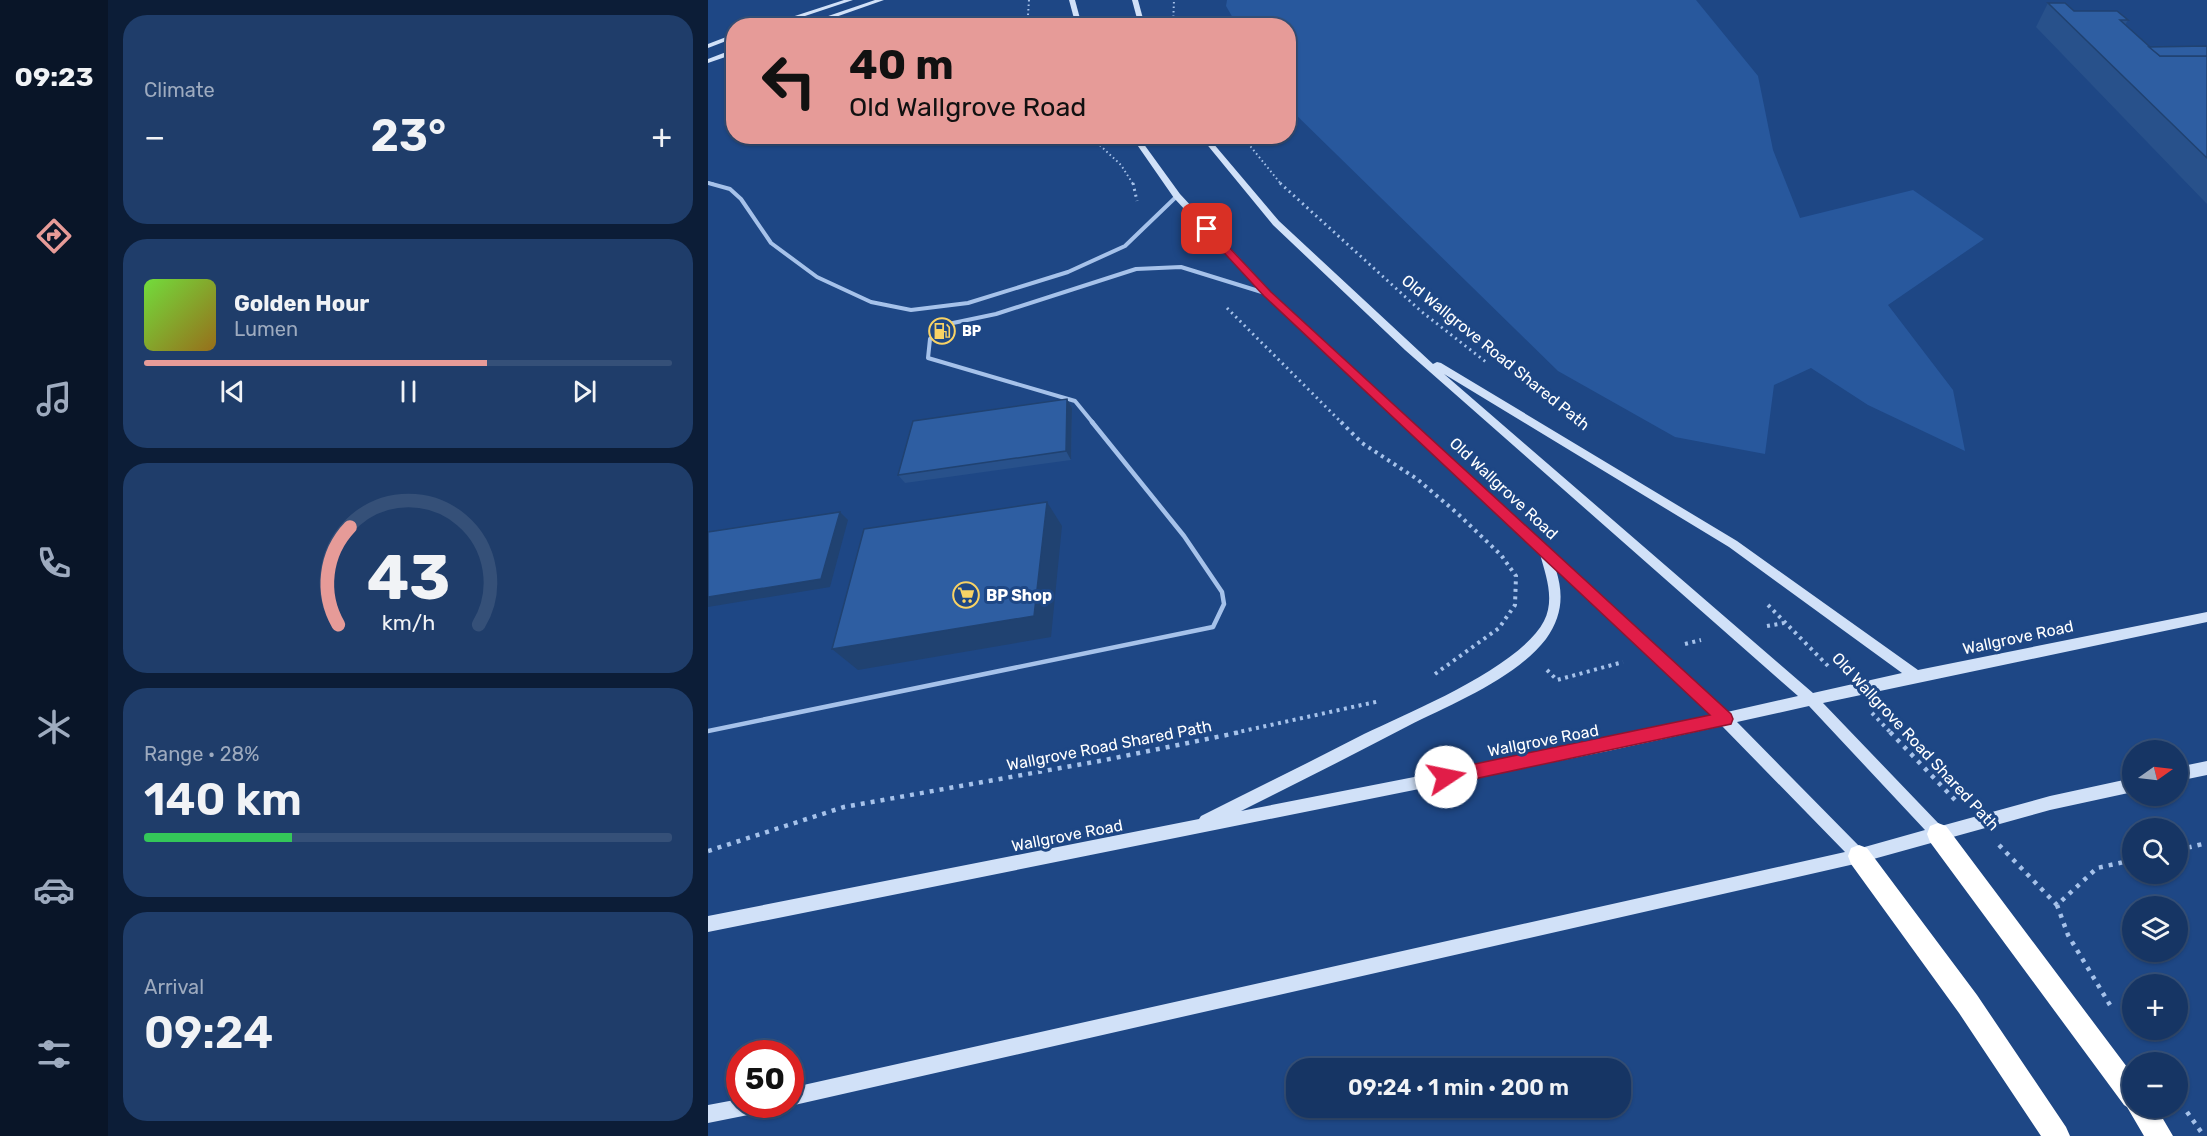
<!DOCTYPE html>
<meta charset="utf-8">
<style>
:root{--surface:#163564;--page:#1f3d6a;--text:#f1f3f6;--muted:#9eabbf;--line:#355078;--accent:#e69b98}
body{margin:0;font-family:Rubik,sans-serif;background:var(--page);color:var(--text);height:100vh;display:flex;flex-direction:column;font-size:22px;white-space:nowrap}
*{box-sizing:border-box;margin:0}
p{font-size:20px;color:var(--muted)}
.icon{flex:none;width:33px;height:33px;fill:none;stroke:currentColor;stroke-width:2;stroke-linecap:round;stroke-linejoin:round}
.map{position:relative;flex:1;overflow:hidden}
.sheet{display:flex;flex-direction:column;gap:15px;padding:15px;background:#0c1d37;width:600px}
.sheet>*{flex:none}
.hud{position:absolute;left:18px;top:18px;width:570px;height:126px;border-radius:24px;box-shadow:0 2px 4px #0004,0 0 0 2px var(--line);background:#e69b98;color:#111;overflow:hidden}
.needle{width:39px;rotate:76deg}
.fabs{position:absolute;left:1414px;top:740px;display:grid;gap:12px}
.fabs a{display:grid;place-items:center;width:66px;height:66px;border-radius:50%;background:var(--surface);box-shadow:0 2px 4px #0004,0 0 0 2px var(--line);font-size:30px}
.speed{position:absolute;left:18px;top:1040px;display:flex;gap:12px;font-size:30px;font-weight:700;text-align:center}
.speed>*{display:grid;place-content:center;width:78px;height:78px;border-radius:50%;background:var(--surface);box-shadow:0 2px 4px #0004,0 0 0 2px var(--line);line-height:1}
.speed .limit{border:9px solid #d22;background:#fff;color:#111}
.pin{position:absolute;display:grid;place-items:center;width:51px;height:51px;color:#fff;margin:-26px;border-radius:12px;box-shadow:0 3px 9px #0006}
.me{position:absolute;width:66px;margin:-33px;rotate:79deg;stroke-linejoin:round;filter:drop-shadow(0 0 4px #0008)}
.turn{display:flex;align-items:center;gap:21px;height:126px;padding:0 24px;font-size:27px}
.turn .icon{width:78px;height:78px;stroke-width:2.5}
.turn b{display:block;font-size:42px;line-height:51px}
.big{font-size:45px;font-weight:600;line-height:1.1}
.sheet .tile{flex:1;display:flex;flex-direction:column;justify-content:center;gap:9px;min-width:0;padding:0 21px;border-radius:24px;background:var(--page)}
.sheet .dial{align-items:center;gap:0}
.dial svg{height:156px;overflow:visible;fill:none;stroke:var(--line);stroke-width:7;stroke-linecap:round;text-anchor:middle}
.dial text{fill:var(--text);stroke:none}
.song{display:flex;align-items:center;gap:18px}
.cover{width:72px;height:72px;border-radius:9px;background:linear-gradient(135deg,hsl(100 70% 55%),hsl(40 70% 35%))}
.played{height:6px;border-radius:3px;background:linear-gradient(90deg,var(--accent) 65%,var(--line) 65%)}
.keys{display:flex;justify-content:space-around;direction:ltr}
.heat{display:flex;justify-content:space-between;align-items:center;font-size:33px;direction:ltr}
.charge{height:9px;border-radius:4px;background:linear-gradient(90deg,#34c759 28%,var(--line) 0)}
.trip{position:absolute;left:578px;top:1058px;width:345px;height:60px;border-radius:24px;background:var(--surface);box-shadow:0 2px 4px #0004,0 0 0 2px var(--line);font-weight:600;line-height:60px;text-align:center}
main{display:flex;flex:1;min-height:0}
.dock{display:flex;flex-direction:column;width:108px;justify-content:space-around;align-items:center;background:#091528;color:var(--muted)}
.dock .icon{width:42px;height:42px}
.dock .selected{color:var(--accent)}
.dock b{font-size:27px;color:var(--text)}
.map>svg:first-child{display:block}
.green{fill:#28589d}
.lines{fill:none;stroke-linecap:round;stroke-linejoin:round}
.path-far3{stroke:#a6c2ea;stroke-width:2;stroke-dasharray:1.5 3;stroke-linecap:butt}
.path-far2{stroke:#a6c2ea;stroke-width:3;stroke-dasharray:2 4;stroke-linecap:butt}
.path-far1{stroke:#a6c2ea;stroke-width:4;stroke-dasharray:3 4.5;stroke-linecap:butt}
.path{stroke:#a6c2ea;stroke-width:4.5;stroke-dasharray:4 6;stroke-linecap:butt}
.service-far2{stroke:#a6c2ea;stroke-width:3}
.service-far1{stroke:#a6c2ea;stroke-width:4}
.service{stroke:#a6c2ea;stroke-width:4.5}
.secondary{fill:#d1e1f8;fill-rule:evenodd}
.motorway{fill:#fff;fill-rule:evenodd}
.wall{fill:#28518b}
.shaded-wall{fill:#204271}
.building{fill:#2e5ea2;stroke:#204271;stroke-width:1.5}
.route{fill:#e11d48;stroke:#92132f;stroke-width:1.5}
.labels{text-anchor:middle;stroke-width:6;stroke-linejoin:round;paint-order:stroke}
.far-poi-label{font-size:14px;font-weight:bold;fill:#fff;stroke:#1e4785;text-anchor:start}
.street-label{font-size:16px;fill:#fff;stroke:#1e4785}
.poi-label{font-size:16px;font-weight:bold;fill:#fff;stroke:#1e4785;text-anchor:start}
</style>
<main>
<nav class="dock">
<b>09:23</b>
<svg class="icon selected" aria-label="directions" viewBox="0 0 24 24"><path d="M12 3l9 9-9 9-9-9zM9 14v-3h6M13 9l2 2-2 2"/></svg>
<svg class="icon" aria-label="music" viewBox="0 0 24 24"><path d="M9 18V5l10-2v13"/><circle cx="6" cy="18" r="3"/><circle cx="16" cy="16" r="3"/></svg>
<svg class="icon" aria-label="phone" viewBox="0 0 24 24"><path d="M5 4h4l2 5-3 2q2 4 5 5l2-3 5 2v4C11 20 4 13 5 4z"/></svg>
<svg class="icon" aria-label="climate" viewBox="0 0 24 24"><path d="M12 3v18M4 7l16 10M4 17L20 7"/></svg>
<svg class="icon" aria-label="car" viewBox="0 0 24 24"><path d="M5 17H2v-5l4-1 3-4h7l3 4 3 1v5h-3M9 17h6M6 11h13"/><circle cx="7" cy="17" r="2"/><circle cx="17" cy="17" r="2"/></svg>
<svg class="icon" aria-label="filters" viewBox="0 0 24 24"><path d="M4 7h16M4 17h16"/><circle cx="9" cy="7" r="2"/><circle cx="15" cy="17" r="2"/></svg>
</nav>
<section class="sheet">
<div class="tile"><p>Climate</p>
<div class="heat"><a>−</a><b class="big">23°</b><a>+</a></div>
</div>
<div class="tile">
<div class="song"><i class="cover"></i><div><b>Golden Hour</b><p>Lumen</p></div></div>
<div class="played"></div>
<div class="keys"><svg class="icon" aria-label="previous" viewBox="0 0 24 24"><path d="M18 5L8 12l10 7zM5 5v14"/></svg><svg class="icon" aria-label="pause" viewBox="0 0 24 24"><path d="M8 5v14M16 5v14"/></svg><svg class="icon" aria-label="next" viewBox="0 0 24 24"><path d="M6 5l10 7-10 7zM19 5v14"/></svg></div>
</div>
<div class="tile dial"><svg viewBox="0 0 100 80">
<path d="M14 69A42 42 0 1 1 86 69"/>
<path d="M14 69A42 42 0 0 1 20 19" stroke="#e69b98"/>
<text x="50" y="56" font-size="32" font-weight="700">43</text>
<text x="50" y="72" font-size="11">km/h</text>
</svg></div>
<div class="tile"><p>Range · 28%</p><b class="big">140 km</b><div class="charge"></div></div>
<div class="tile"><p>Arrival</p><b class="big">09:24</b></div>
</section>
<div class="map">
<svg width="1499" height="1136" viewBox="0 0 1499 1136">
<rect width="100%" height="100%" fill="#1e4785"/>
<polygon class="green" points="519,0 988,0 1050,76 1065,150 1092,218 1205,190 1276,239 1180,305 1245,390 1257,451 1160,405 1103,368 1066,385 1057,454 967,437 850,371 581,108 580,26 529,25 518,6"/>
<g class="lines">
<g class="path-far3">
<polyline points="321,0 320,15 323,26"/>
<polyline points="465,26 466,0"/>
<polyline points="382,136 413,165 425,184"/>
<polyline points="534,136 573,184"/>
</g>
<g class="path-far2">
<polyline points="425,183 429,201"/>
<polyline points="572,183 714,312 778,362"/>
<polyline points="519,308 634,423"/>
</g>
<g class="path-far1">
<polyline points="633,422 654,443 709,479 749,513 793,555 808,576 807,605 791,628 727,674"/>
<polyline points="1060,605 1122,668"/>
<polyline points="1059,626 1076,623"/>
<polyline points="977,644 993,640"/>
<polyline points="839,670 849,680 915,662"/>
<polyline points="1164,713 1183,733"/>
<polyline points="526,733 672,701"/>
</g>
<g class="path">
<polyline points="1182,732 1248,801"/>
<polyline points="1291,845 1349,905"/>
<polyline points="1470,850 1499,843"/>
<polyline points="0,851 136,807 397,760 533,732"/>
<polyline points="1402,1005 1360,935 1349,905 1389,868 1425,860"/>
<polyline points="1479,1112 1496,1136"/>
</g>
<polyline class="service-far2" points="0,183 5,184"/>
<g class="service-far1">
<polyline points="0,183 22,189 33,199 63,243 109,277 163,302 203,310 260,303 360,272 417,246 469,196"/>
<polyline points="385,423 367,401 220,358 222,339 245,323 288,314 428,269 473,267 557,293"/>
</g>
<polyline class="service" points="0,731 505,627 516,604 514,592 476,536 384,422"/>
<g class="secondary">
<polygon points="136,0 145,0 67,26 56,26"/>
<polygon points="167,0 176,0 102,26 91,26"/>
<polygon points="361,0 367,0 374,26 368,26"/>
<polygon points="424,0 430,0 437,26 431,26"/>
<polygon points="26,34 26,38 0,48 0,44"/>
<polygon points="26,49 26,54 0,63 0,59"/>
<path d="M423 136H430L472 194 563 292 1019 712 1090 696 697 350 565 225 492 136H499L571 221 725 364 729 362 733 363 1029 541 1210 670 1499 612V622L1115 703 1233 826 1342 796 1425 778V792L1342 810 1151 863 82 1106 78 1104H82V1088L1137 852 1014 726 900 751 0 932V916L491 819 493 816C547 789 602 762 656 734 704 711 812 667 836 621 847 599 838 576 832 554L557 296 466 198ZM736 374 1021 547 1194 673 1105 693ZM848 570 1004 715 900 739 533 811C589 783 645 755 700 726 744 704 808 678 838 639 854 617 856 595 848 570ZM1101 706 1217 830 1153 848 1029 722Z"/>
<polygon points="1499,761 1499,775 1470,781 1470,767"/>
<polygon points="32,1099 32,1104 59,1104 56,1110 50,1113 0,1123 0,1105"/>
</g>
<g class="motorway">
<polygon points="1230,823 1238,826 1425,1075 1425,1107 1448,1107 1465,1136 1436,1136 1419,1107 1416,1105 1222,842 1219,834 1222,826"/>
<polygon points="1151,845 1159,848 1269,995 1358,1127 1362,1136 1333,1136 1251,1013 1143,864 1140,856 1143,848"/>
</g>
</g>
<g class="wall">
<polygon points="1340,3 1366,11 1420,20 1417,25 1441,47 1499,46 1499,204 1328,27"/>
<polygon points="359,399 364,408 363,460 197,483 190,475"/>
</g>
<g class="shaded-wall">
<polygon points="359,399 364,408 363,460 358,451"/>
<polygon points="339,502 354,526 343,637 150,670 124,649"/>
<polygon points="132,512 140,520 122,587 0,607 0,597"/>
</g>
<g class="building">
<polygon points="1340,3 1357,3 1366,11 1409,11 1420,20 1412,20 1452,56 1499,56 1499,158"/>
<polygon points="1499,46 1499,56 1452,56 1441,47"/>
<polygon points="359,399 358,451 190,475 205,421"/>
<polygon points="339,502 326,616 124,649 156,529"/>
<polygon points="132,512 113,579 0,597 0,532"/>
</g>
<polygon class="route" points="496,227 502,227 563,292 1023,714 1025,719 1023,724 738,785 732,783 730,777 732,772 738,770 1002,715 556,296 496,231"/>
<defs>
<g id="fuel-ring" transform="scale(1.35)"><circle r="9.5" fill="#1e4785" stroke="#f9d365" stroke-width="1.5"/><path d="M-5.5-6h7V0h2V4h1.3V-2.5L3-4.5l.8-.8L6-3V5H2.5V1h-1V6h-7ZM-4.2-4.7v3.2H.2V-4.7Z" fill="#f9d365"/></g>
<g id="supermarket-ring" transform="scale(1.35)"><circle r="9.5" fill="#1e4785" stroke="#f9d365" stroke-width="1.5"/><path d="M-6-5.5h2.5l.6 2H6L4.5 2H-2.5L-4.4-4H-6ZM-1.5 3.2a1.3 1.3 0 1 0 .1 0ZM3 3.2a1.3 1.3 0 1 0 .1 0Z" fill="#f9d365"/></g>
</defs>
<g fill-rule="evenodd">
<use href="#fuel-ring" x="234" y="331"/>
<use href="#supermarket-ring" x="258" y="595"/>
</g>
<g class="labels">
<g class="far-poi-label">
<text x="254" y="336">BP</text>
</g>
<g class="street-label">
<text transform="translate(788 352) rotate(39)" y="6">Old Wallgrove Road Shared Path</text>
<text transform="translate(796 488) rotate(43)" y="6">Old Wallgrove Road</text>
<text transform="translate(1310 637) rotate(-12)" y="6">Wallgrove Road</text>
<text transform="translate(835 740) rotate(-11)" y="6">Wallgrove Road</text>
<text transform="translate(1208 741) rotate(47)" y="6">Old Wallgrove Road Shared Path</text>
<text transform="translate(401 745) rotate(-11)" y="6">Wallgrove Road Shared Path</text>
<text transform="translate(359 835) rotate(-11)" y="6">Wallgrove Road</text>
</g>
<g class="poi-label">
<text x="278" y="601">BP Shop</text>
</g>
</g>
</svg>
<div class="fabs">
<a><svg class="needle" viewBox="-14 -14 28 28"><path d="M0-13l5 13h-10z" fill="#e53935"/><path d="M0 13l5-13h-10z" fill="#9eabbf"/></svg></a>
<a><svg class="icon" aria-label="search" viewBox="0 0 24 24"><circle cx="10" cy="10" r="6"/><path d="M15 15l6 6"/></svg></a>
<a><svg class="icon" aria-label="layers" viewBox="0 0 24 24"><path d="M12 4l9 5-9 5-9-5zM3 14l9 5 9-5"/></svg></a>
<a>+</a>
<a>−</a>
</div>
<div class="speed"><div class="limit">50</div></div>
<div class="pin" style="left:499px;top:229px;background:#d93025"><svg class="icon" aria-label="arrive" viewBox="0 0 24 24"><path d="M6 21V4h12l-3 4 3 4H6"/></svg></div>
<svg class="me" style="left:738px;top:777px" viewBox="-20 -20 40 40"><circle r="19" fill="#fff"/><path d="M0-13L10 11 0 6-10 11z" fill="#e11d48"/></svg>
<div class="trip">09:24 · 1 min · 200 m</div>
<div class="hud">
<div class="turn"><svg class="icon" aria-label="left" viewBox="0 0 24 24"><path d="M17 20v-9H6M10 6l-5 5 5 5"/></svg><div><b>40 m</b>Old Wallgrove Road</div></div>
</div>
</div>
</main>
